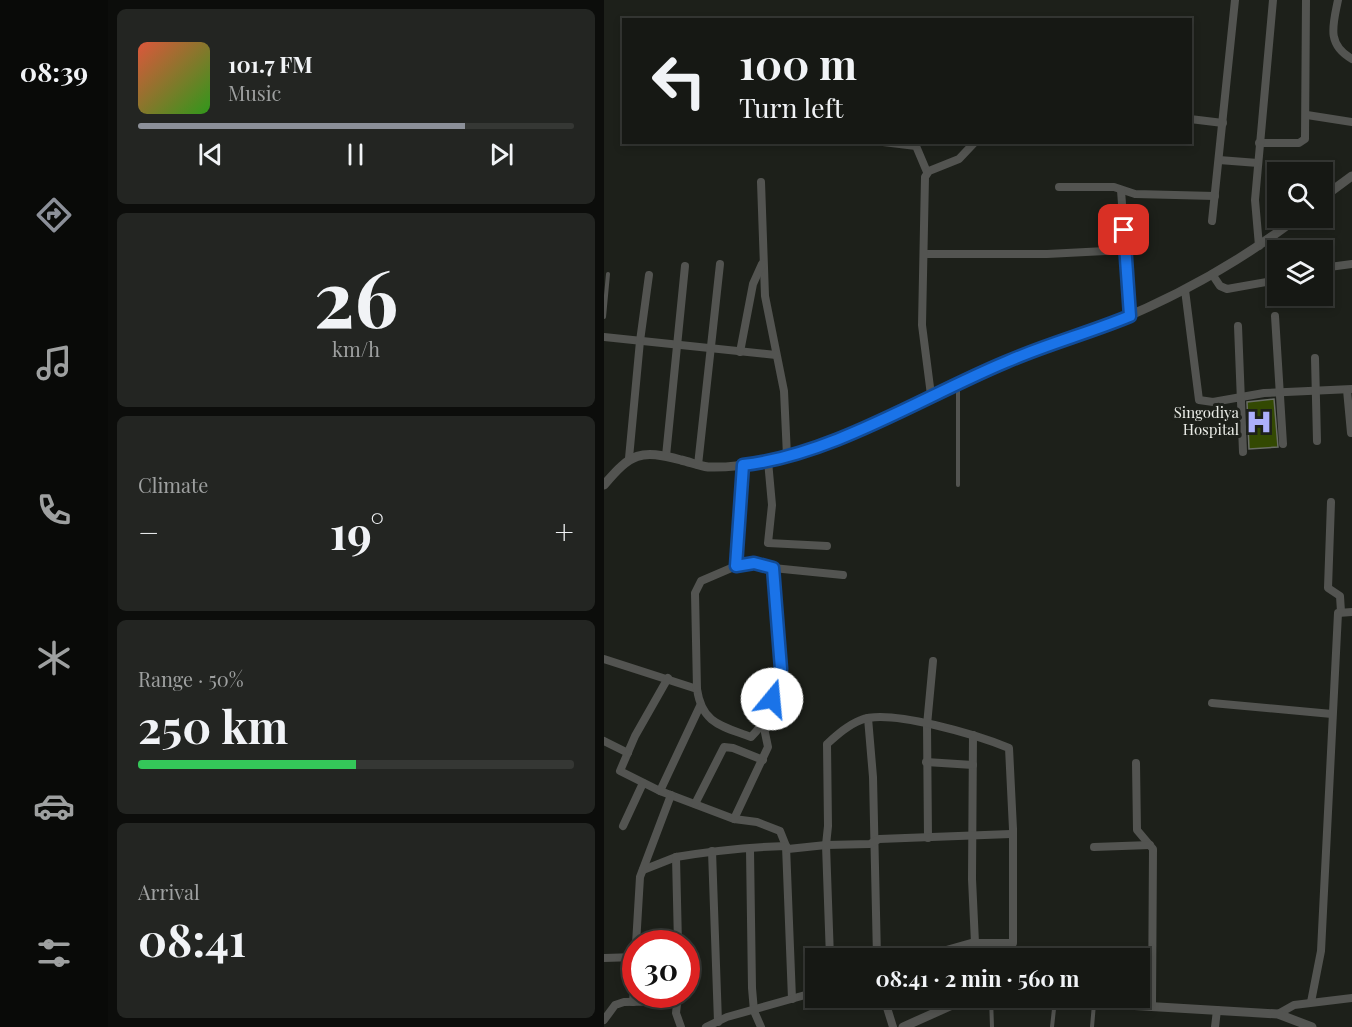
<!DOCTYPE html>
<meta charset="utf-8">
<style>
:root{--surface:#161814;--page:#232522;--text:#f1f3f6;--muted:#9ea0a0;--line:#353734;--accent:#8c9099}
body{margin:0;font-family:"Playfair Display",serif;background:var(--page);color:var(--text);height:100vh;display:flex;flex-direction:column;font-size:22px;white-space:nowrap}
*{box-sizing:border-box;margin:0}
p{font-size:20px;color:var(--muted)}
.icon{flex:none;width:33px;height:33px;fill:none;stroke:currentColor;stroke-width:2;stroke-linecap:round;stroke-linejoin:round}
.map{position:relative;flex:1;overflow:hidden}
.drawer{display:flex;flex-direction:column;gap:9px;padding:9px;background:#0c0d0b;width:496px}
.drawer>*{flex:none}
.banner{position:absolute;left:18px;top:18px;width:570px;height:126px;border-radius:0px;box-shadow:0 3px 9px #0003,0 0 0 2px var(--line);background:#161814;color:var(--text);overflow:hidden}
.controls{position:absolute;left:663px;top:162px;display:grid;gap:12px}
.controls a{display:grid;place-items:center;width:66px;height:66px;border-radius:0px;background:var(--surface);box-shadow:0 3px 9px #0003,0 0 0 2px var(--line);font-size:30px}
.speed{position:absolute;left:18px;top:930px;display:flex;gap:12px;font-size:30px;font-weight:700;text-align:center}
.speed>*{display:grid;place-content:center;width:78px;height:78px;border-radius:50%;background:var(--surface);box-shadow:0 3px 9px #0003,0 0 0 2px var(--line);line-height:1}
.speed .limit{border:9px solid #d22;background:#fff;color:#111}
.pin{position:absolute;display:grid;place-items:center;width:51px;height:51px;color:#fff;margin:-26px;border-radius:12px;box-shadow:0 3px 9px #0006}
.me{position:absolute;width:66px;margin:-33px;rotate:17deg;stroke-linejoin:round;filter:drop-shadow(0 0 4px #0008)}
.turn{display:flex;align-items:center;gap:21px;height:126px;padding:0 18px;font-size:27px}
.turn .icon{width:78px;height:78px;stroke-width:2.5}
.turn b{display:block;font-size:42px;line-height:51px}
.big{font-size:45px;font-weight:700;line-height:1.1}
.drawer .card{flex:1;display:flex;flex-direction:column;justify-content:center;gap:9px;min-width:0;padding:0 21px;border-radius:9px;background:var(--page)}
.drawer .dial{align-items:center;gap:0}
.dial b{font-size:78px;line-height:1}
.song{display:flex;align-items:center;gap:18px}
.cover{width:72px;height:72px;border-radius:9px;background:linear-gradient(135deg,hsl(10 70% 55%),hsl(110 70% 35%))}
.played{height:6px;border-radius:3px;background:linear-gradient(90deg,var(--accent) 75%,var(--line) 75%)}
.keys{display:flex;justify-content:space-around;direction:ltr}
.heat{display:flex;justify-content:space-between;align-items:center;font-size:33px;direction:ltr}
.charge{height:9px;border-radius:4px;background:linear-gradient(90deg,#34c759 50%,var(--line) 0)}
.trip{position:absolute;left:201px;top:948px;width:345px;height:60px;border-radius:0px;background:var(--surface);box-shadow:0 3px 9px #0003,0 0 0 2px var(--line);font-weight:700;line-height:60px;text-align:center}
main{display:flex;flex:1;min-height:0}
.menu{display:flex;flex-direction:column;width:108px;justify-content:space-around;align-items:center;background:#090a08;color:var(--muted)}
.menu .icon{width:42px;height:42px}
.menu .current{color:var(--accent)}
.menu b{font-size:27px;color:var(--text)}
.map>svg:first-child{display:block}
.building{fill:#334902;stroke:#696d65;stroke-width:1.5}
.lines{fill:none;stroke-linecap:round;stroke-linejoin:round}
.service{stroke:#535451;stroke-width:4}
.minor{stroke:#535451;stroke-width:8}
.tertiary{stroke:#535451;stroke-width:9}
.route-casing{stroke:#114b97;stroke-width:15}
.route{stroke:#1a73e8;stroke-width:10}
.labels{text-anchor:middle;stroke-width:6;stroke-linejoin:round;paint-order:stroke}
.poi-label{font-size:15px;fill:#eaece7;stroke:#1d201a;text-anchor:end}
</style>
<main>
<nav class="menu">
<b>08:39</b>
<svg class="icon current" aria-label="directions" viewBox="0 0 24 24"><path d="M12 3l9 9-9 9-9-9zM9 14v-3h6M13 9l2 2-2 2"/></svg>
<svg class="icon" aria-label="music" viewBox="0 0 24 24"><path d="M9 18V5l10-2v13"/><circle cx="6" cy="18" r="3"/><circle cx="16" cy="16" r="3"/></svg>
<svg class="icon" aria-label="phone" viewBox="0 0 24 24"><path d="M5 4h4l2 5-3 2q2 4 5 5l2-3 5 2v4C11 20 4 13 5 4z"/></svg>
<svg class="icon" aria-label="climate" viewBox="0 0 24 24"><path d="M12 3v18M4 7l16 10M4 17L20 7"/></svg>
<svg class="icon" aria-label="car" viewBox="0 0 24 24"><path d="M5 17H2v-5l4-1 3-4h7l3 4 3 1v5h-3M9 17h6M6 11h13"/><circle cx="7" cy="17" r="2"/><circle cx="17" cy="17" r="2"/></svg>
<svg class="icon" aria-label="filters" viewBox="0 0 24 24"><path d="M4 7h16M4 17h16"/><circle cx="9" cy="7" r="2"/><circle cx="15" cy="17" r="2"/></svg>
</nav>
<section class="drawer">
<div class="card">
<div class="song"><i class="cover"></i><div><b>101.7 FM</b><p>Music</p></div></div>
<div class="played"></div>
<div class="keys"><svg class="icon" aria-label="previous" viewBox="0 0 24 24"><path d="M18 5L8 12l10 7zM5 5v14"/></svg><svg class="icon" aria-label="pause" viewBox="0 0 24 24"><path d="M8 5v14M16 5v14"/></svg><svg class="icon" aria-label="next" viewBox="0 0 24 24"><path d="M6 5l10 7-10 7zM19 5v14"/></svg></div>
</div>
<div class="card dial"><b>26</b><p>km/h</p></div>
<div class="card"><p>Climate</p>
<div class="heat"><a>−</a><b class="big">19°</b><a>+</a></div>
</div>
<div class="card"><p>Range · 50%</p><b class="big">250 km</b><div class="charge"></div></div>
<div class="card"><p>Arrival</p><b class="big">08:41</b></div>
</section>
<div class="map">
<svg width="748" height="1027" viewBox="0 0 748 1027">
<rect width="100%" height="100%" fill="#1d201a"/>
<polygon class="building" points="670,399 674,447 645,449 643,402"/>
<g class="lines">
<g class="service">
<polyline points="0,317 4,274"/>
<polyline points="354,387 354,485"/>
<polyline points="387,998 388,1027"/>
<polyline points="448,1027 451,1000"/>
<polyline points="488,1027 490,1004"/>
</g>
<g class="minor">
<path d="M734 0C729 25 722 44 748 59"/>
<polyline points="703,115 748,122"/>
<polyline points="586,119 619,123"/>
<polyline points="279,142 312,146 323,172"/>
<polyline points="655,143 695,143 701,139 702,0"/>
<polyline points="615,160 654,163"/>
<polyline points="157,182 161,296 180,391 183,456"/>
<polyline points="455,187 510,187 531,194 611,196"/>
<polyline points="517,190 526,316"/>
<polyline points="608,221 631,0"/>
<polyline points="655,246 651,200 669,0"/>
<polyline points="321,254 443,254 521,250"/>
<polyline points="718,268 748,264"/>
<polyline points="608,274 616,286 623,289 674,280"/>
<polyline points="581,290 595,400 609,402 660,393 748,389"/>
<polyline points="671,316 679,444"/>
<polyline points="634,326 639,452"/>
<polyline points="0,337 172,355"/>
<polyline points="136,352 149,284 158,264"/>
<polyline points="711,358 713,441"/>
<polyline points="743,390 747,433"/>
<polyline points="327,395 318,325 321,177 325,171 355,159 371,142"/>
<polyline points="62,456 81,266"/>
<polyline points="25,458 36,341 45,275"/>
<polyline points="164,461 168,505 164,543 223,546"/>
<polyline points="94,465 116,264"/>
<polyline points="727,502 724,588 736,596 737,612"/>
<polyline points="132,566 139,465"/>
<path d="M0 659 93 689C98 724 118 726 147 737 164 721 173 692 177 669L169 568"/>
<polyline points="64,678 31,736 16,771 56,791 96,706"/>
<polyline points="93,689 91,593 97,581 132,566 150,563 169,568 239,575"/>
<polyline points="608,703 728,714"/>
<polyline points="264,718 269,777 273,958"/>
<polyline points="369,735 368,879 371,943"/>
<polyline points="0,741 24,753"/>
<polyline points="322,762 369,765"/>
<polyline points="532,763 533,830 549,849 548,1005"/>
<polyline points="56,791 130,819 153,822 176,831 182,846 188,999"/>
<polyline points="91,804 120,747 129,748 159,760"/>
<polyline points="130,819 164,747 159,723"/>
<polyline points="19,826 39,783"/>
<polyline points="324,838 323,725 329,661"/>
<polyline points="490,847 546,845"/>
<polyline points="146,850 148,988 150,1011 157,1027"/>
<polyline points="108,851 114,1022"/>
<polyline points="39,870 72,857"/>
<polyline points="32,944 36,877 67,795"/>
<path d="M74 944 72 857C108 851 146 847 182 846L184 849 222 845 266 844 275 839 407 834"/>
<polyline points="0,958 32,957"/>
<path d="M226 958 222 845 224 826 223 744C233 735 244 725 257 720 285 708 376 736 405 748L409 829V943H367L314 958"/>
<polyline points="74,994 72,1013 77,1027"/>
<polyline points="280,998 289,1027"/>
<polyline points="29,1002 32,963"/>
<polyline points="707,1002 717,951 734,613 748,612"/>
<polyline points="674,1014 690,1005 748,998"/>
<polyline points="0,1020 11,1005 20,1002 73,1001"/>
<polyline points="102,1027 123,1017 212,992"/>
<polyline points="611,1027 613,1010"/>
</g>
<g class="tertiary">
<polyline points="718,198 748,176"/>
<path d="M0 485C27 453 36 449 77 460 86 462 95 466 104 467 131 468 158 463 185 456 258 436 332 392 402 362 437 347 473 338 508 323 574 296 637 261 693 218"/>
<polyline points="403,998 674,1014 708,1027"/>
<polyline points="299,1027 364,998"/>
</g>
</g>
<g class="lines">
<g class="route-casing">
<path id="route" d="M168 699 177 669 169 568 150 563 132 566 139 465C228 455 320 396 402 362 443 344 485 333 526 316L520 230"/>
</g>
<use href="#route" class="route"/>
</g>
<defs>
<g id="hospital-bare" transform="scale(2.07)"><path d="M-5-5h3v3.5h4V-5h3V5h-3V1.5h-4V5h-3Z" fill="#acaffb" stroke="#1d201a" stroke-width="2.5" paint-order="stroke"/></g>
</defs>
<g fill-rule="evenodd">
<use href="#hospital-bare" x="655" y="422"/>
</g>
<g class="labels">
<g class="poi-label">
<text x="635" y="418">Singodiya<tspan x="635" dy="17">Hospital</tspan></text>
</g>
</g>
</svg>
<div class="controls">
<a><svg class="icon" aria-label="search" viewBox="0 0 24 24"><circle cx="10" cy="10" r="6"/><path d="M15 15l6 6"/></svg></a>
<a><svg class="icon" aria-label="layers" viewBox="0 0 24 24"><path d="M12 4l9 5-9 5-9-5zM3 14l9 5 9-5"/></svg></a>
</div>
<div class="speed"><div class="limit">30</div></div>
<div class="pin" style="left:520px;top:230px;background:#d93025"><svg class="icon" aria-label="arrive" viewBox="0 0 24 24"><path d="M6 21V4h12l-3 4 3 4H6"/></svg></div>
<svg class="me" style="left:168px;top:699px" viewBox="-20 -20 40 40"><circle r="19" fill="#fff"/><path d="M0-13L10 11 0 6-10 11z" fill="#1a73e8"/></svg>
<div class="trip">08:41 · 2 min · 560 m</div>
<div class="banner">
<div class="turn"><svg class="icon" aria-label="left" viewBox="0 0 24 24"><path d="M17 20v-9H6M10 6l-5 5 5 5"/></svg><div><b>100 m</b>Turn left</div></div>
</div>
</div>
</main>
